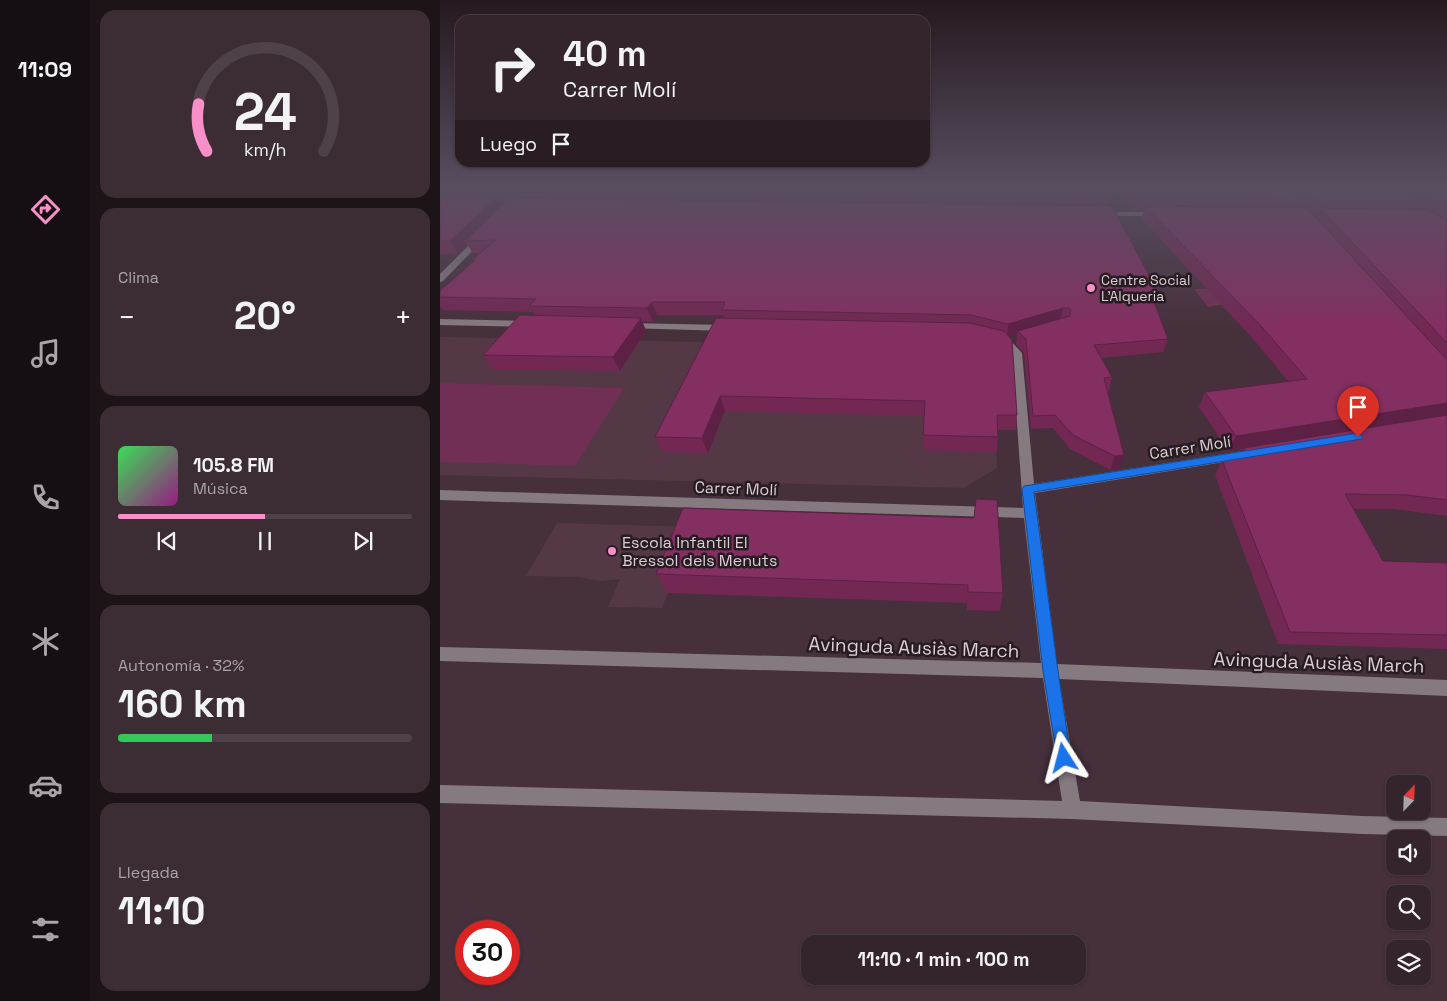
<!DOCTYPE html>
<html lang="es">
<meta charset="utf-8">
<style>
:root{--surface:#34242c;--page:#3c2c34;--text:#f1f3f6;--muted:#a9a4a9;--line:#4e4148;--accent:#f98fc9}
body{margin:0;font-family:"Space Grotesk",sans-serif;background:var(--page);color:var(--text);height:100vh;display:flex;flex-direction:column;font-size:19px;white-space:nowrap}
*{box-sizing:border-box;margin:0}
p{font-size:16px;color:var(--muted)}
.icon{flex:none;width:28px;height:28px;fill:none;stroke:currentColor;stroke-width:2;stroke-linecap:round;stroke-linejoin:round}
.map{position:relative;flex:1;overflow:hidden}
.sheet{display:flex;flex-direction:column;gap:10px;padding:10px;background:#1d1418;width:350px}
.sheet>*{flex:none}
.top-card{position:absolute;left:15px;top:15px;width:475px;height:152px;border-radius:15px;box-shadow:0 1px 4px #0004,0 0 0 1px var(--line);background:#34242c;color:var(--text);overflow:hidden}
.needle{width:32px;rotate:23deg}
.controls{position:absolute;left:946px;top:775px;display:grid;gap:10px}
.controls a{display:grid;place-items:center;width:45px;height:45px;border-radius:10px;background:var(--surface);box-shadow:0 1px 4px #0004,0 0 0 1px var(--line);font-size:25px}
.speed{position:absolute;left:15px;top:920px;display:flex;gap:10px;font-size:25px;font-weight:700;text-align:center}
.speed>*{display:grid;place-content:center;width:65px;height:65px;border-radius:50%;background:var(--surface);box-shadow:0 1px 4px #0004,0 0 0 1px var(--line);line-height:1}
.speed .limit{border:8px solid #d22;background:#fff;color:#111}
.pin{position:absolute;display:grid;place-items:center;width:42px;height:42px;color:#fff;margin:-51px -21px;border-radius:50% 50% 50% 0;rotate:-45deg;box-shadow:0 0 5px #0007}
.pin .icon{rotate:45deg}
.me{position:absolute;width:55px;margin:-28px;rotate:351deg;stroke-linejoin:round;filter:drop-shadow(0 0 4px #0008)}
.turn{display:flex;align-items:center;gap:18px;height:105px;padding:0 25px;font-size:22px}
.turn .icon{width:65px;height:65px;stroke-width:2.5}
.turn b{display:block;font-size:35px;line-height:42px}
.then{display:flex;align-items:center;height:48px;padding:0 25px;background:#0003;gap:10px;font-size:19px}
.big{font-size:38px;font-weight:800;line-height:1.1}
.sheet .widget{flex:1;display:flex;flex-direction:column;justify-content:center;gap:8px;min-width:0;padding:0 18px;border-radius:15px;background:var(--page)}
.sheet .dial{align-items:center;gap:0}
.dial svg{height:130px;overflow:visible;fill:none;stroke:var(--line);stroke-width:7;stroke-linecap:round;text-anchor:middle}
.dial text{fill:var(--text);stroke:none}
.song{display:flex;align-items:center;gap:15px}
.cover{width:60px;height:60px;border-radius:8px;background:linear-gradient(135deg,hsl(130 70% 55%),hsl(310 70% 35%))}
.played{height:5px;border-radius:2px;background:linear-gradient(90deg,var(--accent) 50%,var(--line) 50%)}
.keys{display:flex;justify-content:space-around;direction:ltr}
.heat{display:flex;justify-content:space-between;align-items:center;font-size:28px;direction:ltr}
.charge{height:8px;border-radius:4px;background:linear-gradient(90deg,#34c759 32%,var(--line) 0)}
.trip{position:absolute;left:361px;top:935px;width:285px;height:50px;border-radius:15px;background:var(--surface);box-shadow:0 1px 4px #0004,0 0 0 1px var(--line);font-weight:800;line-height:50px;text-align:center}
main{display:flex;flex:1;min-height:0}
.menu{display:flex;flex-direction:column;width:90px;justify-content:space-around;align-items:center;background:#150e12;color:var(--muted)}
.menu .icon{width:35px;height:35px}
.menu .current{color:var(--accent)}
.menu b{font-size:22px;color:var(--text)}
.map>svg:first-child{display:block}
.built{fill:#543846}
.green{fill:#712f55}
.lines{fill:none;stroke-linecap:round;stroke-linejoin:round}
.minor{fill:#857a7f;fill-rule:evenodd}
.wall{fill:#722853;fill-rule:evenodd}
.shaded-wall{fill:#5c2144}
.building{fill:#842f61;stroke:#5c2144}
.route{fill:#1a73e8;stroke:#114b97}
.poi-dot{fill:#f98fc9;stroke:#261c21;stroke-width:2}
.labels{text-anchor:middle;stroke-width:5;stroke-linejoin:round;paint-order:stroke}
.far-poi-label{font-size:14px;fill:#dcced4;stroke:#261c21;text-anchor:start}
.street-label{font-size:16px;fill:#dcced4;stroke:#261c21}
.poi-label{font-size:16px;fill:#dcced4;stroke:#261c21;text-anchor:start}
.near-street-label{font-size:19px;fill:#dcced4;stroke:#261c21}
</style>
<main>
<nav class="menu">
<b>11:09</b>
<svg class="icon current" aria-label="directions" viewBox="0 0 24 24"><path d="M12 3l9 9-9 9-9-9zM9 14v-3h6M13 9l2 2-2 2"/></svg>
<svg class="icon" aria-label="music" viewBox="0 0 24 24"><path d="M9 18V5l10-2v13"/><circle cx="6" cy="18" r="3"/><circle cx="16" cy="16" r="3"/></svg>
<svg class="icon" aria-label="phone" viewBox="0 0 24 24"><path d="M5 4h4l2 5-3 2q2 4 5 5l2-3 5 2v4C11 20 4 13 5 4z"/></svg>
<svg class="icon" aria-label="climate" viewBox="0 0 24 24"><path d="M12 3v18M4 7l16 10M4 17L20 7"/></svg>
<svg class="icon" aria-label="car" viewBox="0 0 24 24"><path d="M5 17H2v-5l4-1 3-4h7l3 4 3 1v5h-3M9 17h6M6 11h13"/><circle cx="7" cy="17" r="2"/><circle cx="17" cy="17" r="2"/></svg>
<svg class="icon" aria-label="filters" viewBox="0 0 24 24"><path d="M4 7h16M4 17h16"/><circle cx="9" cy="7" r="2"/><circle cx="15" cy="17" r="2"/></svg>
</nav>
<section class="sheet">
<div class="widget dial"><svg viewBox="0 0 100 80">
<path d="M14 69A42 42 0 1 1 86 69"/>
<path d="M14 69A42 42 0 0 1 9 40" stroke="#f98fc9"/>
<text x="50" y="56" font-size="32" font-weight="700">24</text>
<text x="50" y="72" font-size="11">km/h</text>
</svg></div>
<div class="widget"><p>Clima</p>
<div class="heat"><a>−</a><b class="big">20°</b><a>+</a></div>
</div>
<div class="widget">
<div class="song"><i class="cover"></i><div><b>105.8 FM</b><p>Música</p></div></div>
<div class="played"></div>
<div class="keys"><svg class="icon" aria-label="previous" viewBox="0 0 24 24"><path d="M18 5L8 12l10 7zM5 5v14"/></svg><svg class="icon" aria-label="pause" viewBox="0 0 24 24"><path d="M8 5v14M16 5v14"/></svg><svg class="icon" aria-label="next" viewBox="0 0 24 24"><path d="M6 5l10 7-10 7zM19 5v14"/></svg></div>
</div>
<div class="widget"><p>Autonomía · 32%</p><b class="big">160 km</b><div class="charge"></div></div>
<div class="widget"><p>Llegada</p><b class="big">11:10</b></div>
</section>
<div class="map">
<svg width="1007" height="1001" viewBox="0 0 1007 1001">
<rect width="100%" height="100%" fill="#46303b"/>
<g class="built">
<polygon points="0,337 516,347 553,369 557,468 524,488 0,475"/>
<polygon points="117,523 253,527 222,608 168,607 180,579 160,581 139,577 86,576"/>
</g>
<g class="green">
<polygon points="754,289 802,289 813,299 768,307"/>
<polygon points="0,383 184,388 135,466 0,462"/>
</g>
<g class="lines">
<g class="minor">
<polygon points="657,212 720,212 724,214 720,216 657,216"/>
<polygon points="39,235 46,237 3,281 0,282 0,274"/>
<polygon points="0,319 87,321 92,324 87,327 0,325"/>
<polygon points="187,323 287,325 292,328 287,331 184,328 182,326"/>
<polygon points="559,336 570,340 582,353 594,484 815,449 821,453 815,457 595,493 617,664 1007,680 1007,696 619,679 640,801 922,816 1007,818 1007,836 922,834 632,819 0,803 0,785 622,801 603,678 0,661 0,647 601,663 584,518 0,500 0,490 583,508 572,354 564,344 554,339"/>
</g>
</g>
<g class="wall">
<path d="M0 189 668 199 667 206 717 290 714 302 728 339 723 352 661 358 672 377 669 391H667L680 468 670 470 630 449 613 428 591 429 584 353 576 344 577 334 569 336 577 415 576 430H558V437L557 452 483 450V435L484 416 285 411 268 453 223 452 215 437 284 318 283 315H217L213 322 202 321 206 331 180 371 52 369 43 355 95 315 92 312 3 310 0 306V291L32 263 31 261 40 253H33L27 244 18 254H0ZM80 194 82 198H75ZM58 202H65L61 206Z"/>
<path d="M675 189H1007V516L954 509H913L943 561 1007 563V649L838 644 775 475 782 460 799 457 803 449 788 451 759 407 765 392 848 381 814 340 702 219 704 211H695ZM858 204 862 208H856ZM975 206 980 210H973ZM872 213H878L876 218Z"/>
<polygon points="243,508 563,593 560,611 527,610 527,603 228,593 216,574"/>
</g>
<g class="shaded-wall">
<polygon points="66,189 86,189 78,190 80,194 70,202 64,190"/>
<polygon points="56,198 62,210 25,241 27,244 18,254 10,241"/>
<polygon points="212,302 217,315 213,322 207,308"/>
<polygon points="623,308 620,321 578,331 577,334 567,337 568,324"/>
<polygon points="201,318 206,331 180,371 173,357"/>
<polygon points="280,396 285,411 268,453 262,438"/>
<polygon points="1007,403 1007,416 804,448 803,449 788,451 796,436"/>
<polygon points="684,455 680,468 670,470 675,456"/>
</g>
<g class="building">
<polygon points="0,189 66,189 64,190 0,190"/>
<polygon points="79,189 663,189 668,199 78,190"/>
<polygon points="690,189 850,189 860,200 698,198"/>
<polygon points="862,189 964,189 978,201 873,200"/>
<polygon points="978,189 1007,189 1007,202 993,201"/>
<polygon points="0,197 56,198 10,241 0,241"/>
<polygon points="69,198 672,206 717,290 710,291 728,339 654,345 672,377 664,378 684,455 675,456 633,435 615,415 593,416 586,339 578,331 630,316 631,310 629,308 623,308 568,324 531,315 282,310 285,302 212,302 207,308 89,306 96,299 0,297 0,291 35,260 31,261 56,240 25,241"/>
<polygon points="705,206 867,208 1007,360 1007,403 796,436 765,392 867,379 821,326"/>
<polygon points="880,208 988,210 1007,220 1007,343"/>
<polygon points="80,315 201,318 173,357 43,355"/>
<polygon points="276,318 530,323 564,331 572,340 577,415 557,415 558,437 483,435 485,401 280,396 262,438 215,437"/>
<polygon points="1007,415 1007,500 967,495 905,494 943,561 1007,563 1007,635 850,632 782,460 809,456 804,448"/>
<polygon points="536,499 557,500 563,593 528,592 528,585 216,574 243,508 534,518"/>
</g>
<linearGradient id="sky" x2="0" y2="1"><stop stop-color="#261a20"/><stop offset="0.57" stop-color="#574e60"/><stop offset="1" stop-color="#574e60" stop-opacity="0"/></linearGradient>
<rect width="1007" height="329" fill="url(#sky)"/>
<polygon class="route" points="918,433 923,437 921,439 594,492 618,671 631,758 629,763 624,765 618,763 603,671 582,489 584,486"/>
<g class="poi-dot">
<circle cx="651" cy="288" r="5"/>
<circle cx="172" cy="551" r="5"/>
</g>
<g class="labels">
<g class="far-poi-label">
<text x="661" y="285">Centre Social<tspan x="661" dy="16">L'Alqueria</tspan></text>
</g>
<g class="street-label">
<text transform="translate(750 447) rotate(-9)" y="6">Carrer Molí</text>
<text transform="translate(296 488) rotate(2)" y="6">Carrer Molí</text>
</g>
<g class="poi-label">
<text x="182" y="548">Escola Infantil El<tspan x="182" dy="18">Bressol dels Menuts</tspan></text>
</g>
<g class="near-street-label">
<text transform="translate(474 647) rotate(2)" y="7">Avinguda Ausiàs March</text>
<text transform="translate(879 662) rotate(2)" y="7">Avinguda Ausiàs March</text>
</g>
</g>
</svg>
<div class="controls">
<a><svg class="needle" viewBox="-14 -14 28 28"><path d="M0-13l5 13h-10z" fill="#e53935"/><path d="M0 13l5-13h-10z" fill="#a9a4a9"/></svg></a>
<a><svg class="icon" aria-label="sound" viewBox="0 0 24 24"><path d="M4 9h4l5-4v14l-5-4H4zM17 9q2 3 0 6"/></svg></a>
<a><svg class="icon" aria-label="search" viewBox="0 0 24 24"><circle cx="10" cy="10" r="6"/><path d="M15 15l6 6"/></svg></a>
<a><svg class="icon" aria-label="layers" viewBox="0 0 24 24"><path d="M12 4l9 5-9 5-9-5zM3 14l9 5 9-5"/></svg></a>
</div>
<div class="speed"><div class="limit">30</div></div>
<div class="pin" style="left:918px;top:437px;background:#d93025"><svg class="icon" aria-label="arrive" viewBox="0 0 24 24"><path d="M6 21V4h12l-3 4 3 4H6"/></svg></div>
<svg class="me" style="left:624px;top:758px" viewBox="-20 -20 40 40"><path d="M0-17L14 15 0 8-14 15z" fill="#1a73e8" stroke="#fff" stroke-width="4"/></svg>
<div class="trip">11:10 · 1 min · 100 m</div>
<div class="top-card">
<div class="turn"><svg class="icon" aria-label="right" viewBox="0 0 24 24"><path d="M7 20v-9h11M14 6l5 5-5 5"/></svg><div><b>40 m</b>Carrer Molí</div></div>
<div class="then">Luego<svg class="icon" aria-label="arrive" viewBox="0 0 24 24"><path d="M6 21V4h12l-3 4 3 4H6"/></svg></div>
</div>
</div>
</main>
